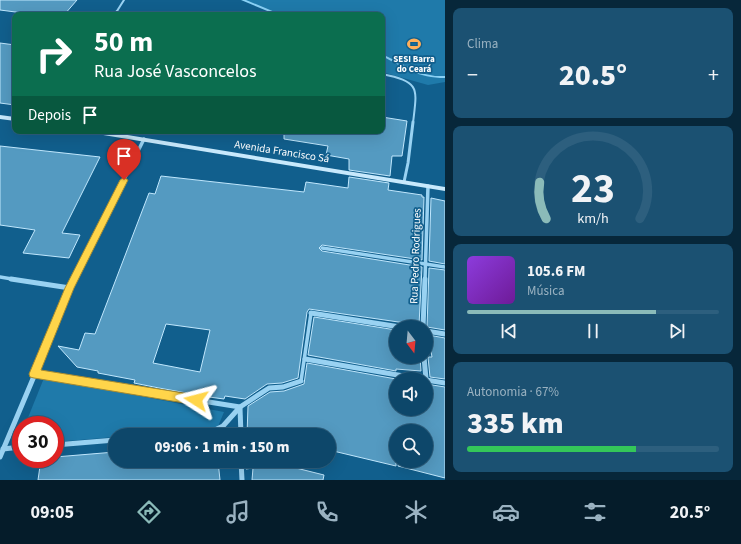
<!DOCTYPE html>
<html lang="pt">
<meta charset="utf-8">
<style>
:root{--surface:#0d476a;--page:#1b5172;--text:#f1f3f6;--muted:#9ab2c1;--line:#2d5f7e;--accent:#8bbbb9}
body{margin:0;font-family:"Source Sans 3",sans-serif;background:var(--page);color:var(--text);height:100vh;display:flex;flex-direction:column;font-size:15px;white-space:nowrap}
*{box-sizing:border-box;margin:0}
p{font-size:13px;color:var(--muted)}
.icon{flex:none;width:22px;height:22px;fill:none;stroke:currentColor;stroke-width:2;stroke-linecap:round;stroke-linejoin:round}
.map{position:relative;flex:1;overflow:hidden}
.sheet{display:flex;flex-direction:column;gap:8px;padding:8px;background:#07273a;width:296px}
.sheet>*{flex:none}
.banner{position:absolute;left:12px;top:12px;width:373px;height:122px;border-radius:8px;box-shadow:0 4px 16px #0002,0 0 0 1px var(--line);background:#0b6e4f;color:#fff;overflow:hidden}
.needle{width:26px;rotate:164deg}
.buttons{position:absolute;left:389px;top:320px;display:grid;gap:8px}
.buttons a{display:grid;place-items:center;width:44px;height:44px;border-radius:50%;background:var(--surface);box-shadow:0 4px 16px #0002,0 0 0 1px var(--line);font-size:20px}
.speed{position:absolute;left:12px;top:416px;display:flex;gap:8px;font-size:20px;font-weight:700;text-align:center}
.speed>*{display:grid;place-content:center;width:52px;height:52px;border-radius:50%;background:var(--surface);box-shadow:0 4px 16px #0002,0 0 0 1px var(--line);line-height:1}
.speed .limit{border:6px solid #d22;background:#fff;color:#111}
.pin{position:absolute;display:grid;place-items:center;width:34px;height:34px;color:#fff;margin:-41px -17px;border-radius:50% 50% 50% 0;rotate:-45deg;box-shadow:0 0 4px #0007}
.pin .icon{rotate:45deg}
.me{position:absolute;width:44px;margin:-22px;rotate:279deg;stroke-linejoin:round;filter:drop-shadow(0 0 3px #0008)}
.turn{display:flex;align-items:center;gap:14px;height:84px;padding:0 16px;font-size:18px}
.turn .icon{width:52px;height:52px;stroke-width:2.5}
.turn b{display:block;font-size:28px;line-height:34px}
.then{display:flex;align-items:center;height:38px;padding:0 16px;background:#0003;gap:8px;font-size:15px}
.big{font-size:30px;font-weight:800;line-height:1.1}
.sheet .card{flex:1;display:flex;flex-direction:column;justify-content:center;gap:6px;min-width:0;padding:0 14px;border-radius:8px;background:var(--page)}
.sheet .dial{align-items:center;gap:0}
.dial svg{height:104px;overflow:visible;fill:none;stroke:var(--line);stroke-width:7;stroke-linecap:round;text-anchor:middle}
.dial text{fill:var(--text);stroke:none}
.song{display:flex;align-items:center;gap:12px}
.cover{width:48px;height:48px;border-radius:6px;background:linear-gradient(135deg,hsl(270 70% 55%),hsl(280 70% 35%))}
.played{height:4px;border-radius:2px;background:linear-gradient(90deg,var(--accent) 75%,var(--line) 75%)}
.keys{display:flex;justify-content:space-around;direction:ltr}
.heat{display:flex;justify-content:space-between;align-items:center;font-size:22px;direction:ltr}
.charge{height:6px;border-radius:3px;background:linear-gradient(90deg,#34c759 67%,var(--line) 0)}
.trip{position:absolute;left:108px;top:428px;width:228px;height:40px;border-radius:20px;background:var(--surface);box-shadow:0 4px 16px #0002,0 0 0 1px var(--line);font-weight:800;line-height:40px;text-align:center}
.tabs{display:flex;height:64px;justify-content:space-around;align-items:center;background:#051c2a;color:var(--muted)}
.tabs .icon{width:28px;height:28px}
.tabs .active{color:var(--accent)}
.tabs b{font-size:18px;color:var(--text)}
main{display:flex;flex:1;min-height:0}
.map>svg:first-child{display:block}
.green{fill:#1f7aaa}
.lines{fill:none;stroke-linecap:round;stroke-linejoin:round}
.stream{fill:#8ad1f5;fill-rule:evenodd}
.building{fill:#549ac1;stroke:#c0e7fd;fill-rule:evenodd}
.lane-far2{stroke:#99d2f2;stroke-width:2}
.lane-far1{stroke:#99d2f2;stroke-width:3}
.lane{stroke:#99d2f2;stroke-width:3.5}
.street-far1{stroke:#99d2f2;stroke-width:3.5}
.street{stroke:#99d2f2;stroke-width:5}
.secondary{fill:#c8e9fc;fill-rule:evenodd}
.route{fill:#ffd54a;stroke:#a68a30}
.labels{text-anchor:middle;stroke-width:3.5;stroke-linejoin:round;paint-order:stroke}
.far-poi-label{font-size:9px;font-weight:bold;fill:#fff;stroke:#115f8d}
.street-label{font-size:11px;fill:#fff;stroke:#115f8d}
</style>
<main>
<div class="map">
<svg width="445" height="480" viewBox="0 0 445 480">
<rect width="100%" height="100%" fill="#115f8d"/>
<g class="green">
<polygon points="243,0 445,0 445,82 428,85 382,72 382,15 280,15"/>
<polygon points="44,378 224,412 217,429 142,435 115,435 115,437 55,442 55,425 25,425"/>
</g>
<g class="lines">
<g class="stream">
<polygon points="241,0 246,0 282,15 277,15"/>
<path d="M382 54 420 73 435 76H445V78C418 78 405 68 382 56Z"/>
</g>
</g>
<g class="building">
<polygon points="0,0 77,0 64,15 39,15 0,10"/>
<polygon points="0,43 15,45 15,105 0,103"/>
<polygon points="382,117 407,121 402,156 392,156 390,176 349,170 349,159 326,155 328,146 284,139 284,131 382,131"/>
<polygon points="0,146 100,157 62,233 80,235 69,258 23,253 35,230 0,225"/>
<path d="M161 176 304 192 306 182 348 188 349 177 389 183 388 190 422 195V197H424L422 260 322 245 319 248 322 251 422 267 419 325 309 309 307 312 298 378 282 383 267 384 245 399 225 396 224 399 209 397 159 388 134 383 135 380 98 373V371L77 367 58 346 79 350 85 333 95 334 149 193 155 194ZM166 324 210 330 200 372 153 363Z"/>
<polygon points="431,198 445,201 445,264 429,261"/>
<polygon points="429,268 445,270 445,330 427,327"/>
<polygon points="314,317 396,330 396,357 420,357 421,371 396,369 396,371 308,355"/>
<polygon points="428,335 445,338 445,379 430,377 428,357 432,357"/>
<polygon points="307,363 396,379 396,409 426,409 426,384 445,387 445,478 398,466 399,461 426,461 426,431 396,431 396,466 329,450 329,435 247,435 248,406 270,392 284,391 304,384"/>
<polygon points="115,452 115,461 218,461 220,480 38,480 41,459 55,459 55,457"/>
<polygon points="246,461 281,461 280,464 324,475 323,480 252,480 253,468 246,469"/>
</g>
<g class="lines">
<g class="lane-far2">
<polyline points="117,11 123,15"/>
<polyline points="111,15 117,11 124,0"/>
<path d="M382 74C421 82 417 88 413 123"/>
</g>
<polyline class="lane-far1" points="404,182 408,163 413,122"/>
<polyline class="lane" points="301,381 311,313"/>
<g class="street-far1">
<polyline points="322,248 445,267"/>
<polyline points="0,277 18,280"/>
<polyline points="74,280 144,139"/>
<polyline points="425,280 428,186"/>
</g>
<g class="street">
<polyline points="11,279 70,288"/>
<polyline points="311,313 400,327"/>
<polyline points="423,327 425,279"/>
<polyline points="426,331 445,334"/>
<polyline points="424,357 426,379"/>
<polyline points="305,359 421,379"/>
<polyline points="34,374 240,407"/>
<polyline points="426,380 445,383"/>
<polyline points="240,408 241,435"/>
<polyline points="170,435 211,432 223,426 240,407 269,388 283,387 301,381"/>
<polyline points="55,445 115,440"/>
<polyline points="3,449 21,447"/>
<polyline points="0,457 75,279"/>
<polyline points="241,461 242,480"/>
</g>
<g class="secondary">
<polygon points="0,115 15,117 15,121 0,119"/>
<polygon points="88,131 103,131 445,187 445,191 91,133"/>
</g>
</g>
<polygon class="route" points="124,177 128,180 74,288 41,370 196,395 200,397 202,400 200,404 196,405 34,378 30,377 29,374 65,288 120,180"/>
<defs>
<g id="stadium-bare" transform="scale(1.08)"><path d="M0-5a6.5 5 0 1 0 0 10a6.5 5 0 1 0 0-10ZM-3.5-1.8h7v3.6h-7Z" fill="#ffaf5a" stroke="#115f8d" stroke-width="2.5" paint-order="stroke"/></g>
</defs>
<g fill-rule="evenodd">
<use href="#stadium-bare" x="414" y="44"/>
</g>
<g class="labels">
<g class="far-poi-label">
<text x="414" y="62">SESI Barra<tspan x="414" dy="10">do Ceará</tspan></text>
</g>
<g class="street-label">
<text transform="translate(282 151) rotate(9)" y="4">Avenida Francisco Sá</text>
<text transform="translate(415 256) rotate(-88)" y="4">Rua Pedro Rodrigues</text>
</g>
</g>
</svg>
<div class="buttons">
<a><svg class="needle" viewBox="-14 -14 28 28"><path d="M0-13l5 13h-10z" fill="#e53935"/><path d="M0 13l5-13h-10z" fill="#9ab2c1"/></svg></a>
<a><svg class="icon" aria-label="sound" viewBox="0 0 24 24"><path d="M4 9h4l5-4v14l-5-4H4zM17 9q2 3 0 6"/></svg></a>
<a><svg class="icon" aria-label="search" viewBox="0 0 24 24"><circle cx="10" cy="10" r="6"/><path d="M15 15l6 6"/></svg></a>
</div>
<div class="speed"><div class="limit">30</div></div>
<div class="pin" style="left:124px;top:180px;background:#d93025"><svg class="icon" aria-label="arrive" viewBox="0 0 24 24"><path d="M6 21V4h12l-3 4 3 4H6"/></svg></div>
<svg class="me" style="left:196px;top:400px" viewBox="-20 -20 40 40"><path d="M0-17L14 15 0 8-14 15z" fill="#ffd54a" stroke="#fff" stroke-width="4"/></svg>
<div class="trip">09:06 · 1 min · 150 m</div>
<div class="banner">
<div class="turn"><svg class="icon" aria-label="right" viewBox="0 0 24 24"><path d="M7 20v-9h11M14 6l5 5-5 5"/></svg><div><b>50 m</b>Rua José Vasconcelos</div></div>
<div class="then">Depois<svg class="icon" aria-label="arrive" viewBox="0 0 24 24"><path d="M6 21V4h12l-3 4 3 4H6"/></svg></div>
</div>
</div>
<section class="sheet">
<div class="card"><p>Clima</p>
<div class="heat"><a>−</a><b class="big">20.5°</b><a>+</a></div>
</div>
<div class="card dial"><svg viewBox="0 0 100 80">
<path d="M14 69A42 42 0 1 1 86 69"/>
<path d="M14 69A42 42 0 0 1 9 41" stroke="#8bbbb9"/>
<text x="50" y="56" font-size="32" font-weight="700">23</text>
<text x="50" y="72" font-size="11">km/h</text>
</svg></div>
<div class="card">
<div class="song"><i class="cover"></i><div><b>105.6 FM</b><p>Música</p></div></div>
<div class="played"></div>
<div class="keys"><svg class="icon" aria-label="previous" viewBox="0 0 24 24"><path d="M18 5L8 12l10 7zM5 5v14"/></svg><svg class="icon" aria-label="pause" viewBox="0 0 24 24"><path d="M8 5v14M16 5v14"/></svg><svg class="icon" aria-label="next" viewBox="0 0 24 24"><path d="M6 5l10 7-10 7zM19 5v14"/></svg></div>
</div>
<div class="card"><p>Autonomia · 67%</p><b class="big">335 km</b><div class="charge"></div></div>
</section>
</main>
<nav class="tabs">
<b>09:05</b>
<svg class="icon active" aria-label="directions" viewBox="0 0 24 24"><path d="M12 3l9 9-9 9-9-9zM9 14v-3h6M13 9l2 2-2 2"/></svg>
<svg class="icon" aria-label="music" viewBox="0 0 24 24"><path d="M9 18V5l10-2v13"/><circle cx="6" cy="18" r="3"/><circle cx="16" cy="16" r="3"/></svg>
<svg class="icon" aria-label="phone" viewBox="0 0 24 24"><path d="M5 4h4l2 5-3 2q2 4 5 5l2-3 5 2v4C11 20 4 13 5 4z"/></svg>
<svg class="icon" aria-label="climate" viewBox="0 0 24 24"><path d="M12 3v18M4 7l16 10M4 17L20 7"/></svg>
<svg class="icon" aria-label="car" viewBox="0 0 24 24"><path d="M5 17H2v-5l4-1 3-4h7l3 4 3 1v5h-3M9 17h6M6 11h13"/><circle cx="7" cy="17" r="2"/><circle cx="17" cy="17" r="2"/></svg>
<svg class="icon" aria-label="filters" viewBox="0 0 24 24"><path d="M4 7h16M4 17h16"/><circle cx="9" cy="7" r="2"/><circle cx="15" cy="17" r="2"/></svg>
<b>20.5°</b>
</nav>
